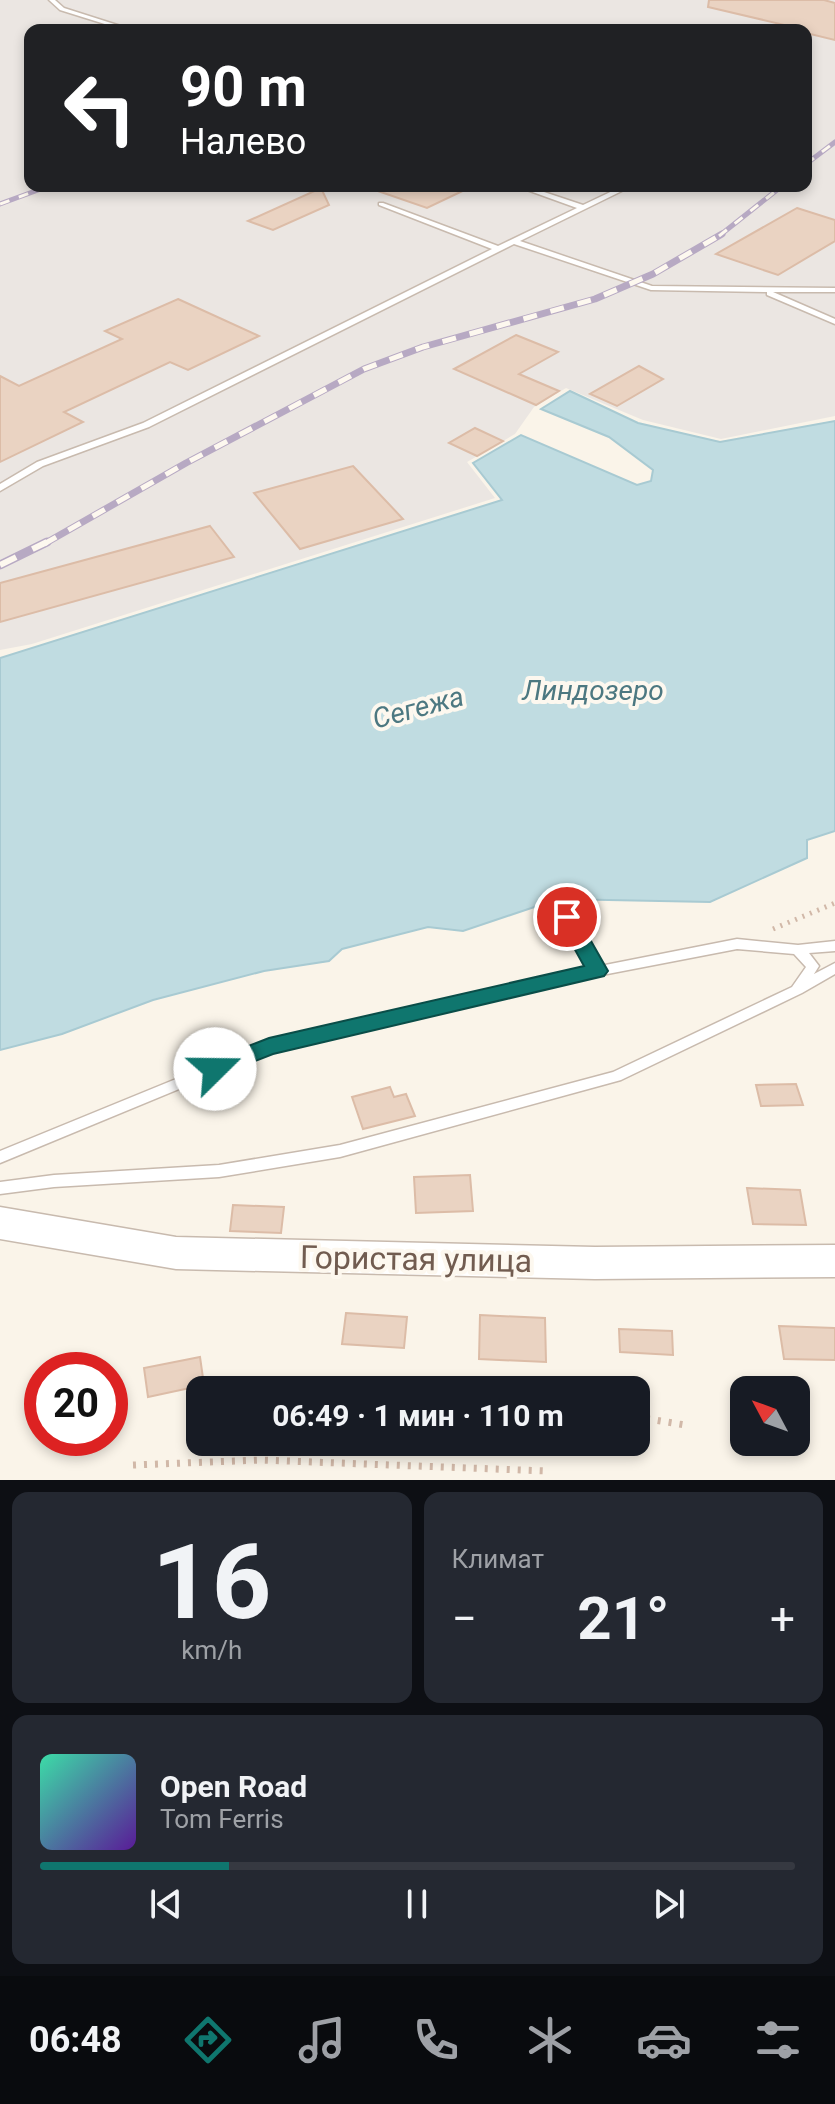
<!DOCTYPE html>
<html lang="ru">
<meta charset="utf-8">
<style>
:root{--surface:#171b24;--page:#242831;--text:#f1f3f6;--muted:#9ea1a6;--line:#363941;--accent:#0f766e}
body{margin:0;font-family:Roboto,sans-serif;background:var(--page);color:var(--text);height:100vh;display:flex;flex-direction:column;font-size:30px;white-space:nowrap}
*{box-sizing:border-box;margin:0}
p{font-size:26px;color:var(--muted)}
.icon{flex:none;width:44px;height:44px;fill:none;stroke:currentColor;stroke-width:2;stroke-linecap:round;stroke-linejoin:round}
.map{position:relative;height:1480px;overflow:hidden}
.drawer{display:flex;flex-direction:column;gap:12px;padding:12px;background:#0d0f14;flex:1}
.drawer>*{flex:none}
.top-card{position:absolute;left:24px;top:24px;width:788px;height:168px;border-radius:16px;box-shadow:0 4px 12px #0003;background:#202124;color:#fff;overflow:hidden}
.needle{width:52px;rotate:311deg}
.buttons{position:absolute;left:730px;top:1376px;display:grid;gap:16px}
.buttons a{display:grid;place-items:center;width:80px;height:80px;border-radius:16px;background:var(--surface);box-shadow:0 4px 12px #0003;font-size:40px}
.speed{position:absolute;left:24px;top:1352px;display:flex;gap:16px;font-size:40px;font-weight:700;text-align:center}
.speed>*{display:grid;place-content:center;width:104px;height:104px;border-radius:50%;background:var(--surface);box-shadow:0 4px 12px #0003;line-height:1}
.speed .limit{border:12px solid #d22;background:#fff;color:#111}
.pin{position:absolute;display:grid;place-items:center;width:68px;height:68px;color:#fff;margin:-34px;border:4px solid #fff;border-radius:50%;box-shadow:0 2px 8px #0007}
.me{position:absolute;width:88px;margin:-44px;rotate:68deg;stroke-linejoin:round;filter:drop-shadow(0 0 6px #0008)}
.turn{display:flex;align-items:center;gap:28px;height:168px;padding:0 24px;font-size:36px}
.turn .icon{width:104px;height:104px;stroke-width:2.5}
.turn b{display:block;font-size:56px;line-height:68px}
.big{font-size:60px;font-weight:700;line-height:1.1}
.drawer .tile{flex:1;display:flex;flex-direction:column;justify-content:center;gap:12px;min-width:0;padding:0 28px;border-radius:16px;background:var(--page)}
.drawer .dial{align-items:center;gap:0}
.dial b{font-size:104px;line-height:1}
.song{display:flex;align-items:center;gap:24px}
.cover{width:96px;height:96px;border-radius:12px;background:linear-gradient(135deg,hsl(160 70% 55%),hsl(270 70% 35%))}
.played{height:8px;border-radius:4px;background:linear-gradient(90deg,var(--accent) 25%,var(--line) 25%)}
.keys{display:flex;justify-content:space-around;direction:ltr}
.heat{display:flex;justify-content:space-between;align-items:center;font-size:44px;direction:ltr}
.drawer .tiles{flex:1;display:grid;gap:12px;grid-template-columns:1fr 1fr}
.tile:last-child{grid-column:span 2}
.trip{position:absolute;left:186px;top:1376px;width:464px;height:80px;border-radius:16px;background:var(--surface);box-shadow:0 4px 12px #0003;font-weight:700;line-height:80px;text-align:center}
.tabs{display:flex;height:128px;justify-content:space-around;align-items:center;background:#090b0e;color:var(--muted)}
.tabs .icon{width:56px;height:56px}
.tabs .active{color:var(--accent)}
.tabs b{font-size:36px;color:var(--text)}
.map>svg:first-child{display:block}
.industrial{fill:#ebe6e2;fill-rule:evenodd}
.water{fill:#c0dce1;stroke:#a8cad2;stroke-width:2}
.building{fill:#ead3c2;stroke:#dcbca7;stroke-width:2}
.lines{fill:none;stroke-linecap:round;stroke-linejoin:round}
.service-casing{stroke:#c8baae;stroke-width:3}
.tertiary-casing{stroke:#c8baae;stroke-width:3}
.path-far1{stroke:#d1b8a8;stroke-width:5;stroke-dasharray:2 6;stroke-linecap:butt}
.path{stroke:#d1b8a8;stroke-width:7;stroke-dasharray:3 8;stroke-linecap:butt}
.service{fill:#fff;fill-rule:evenodd}
.tertiary{fill:#fff;fill-rule:evenodd}
.rail-far2-casing{stroke:#b7a9c3;stroke-width:5}
.rail-far1-casing{stroke:#b7a9c3;stroke-width:7}
.rail-casing{stroke:#b7a9c3;stroke-width:9}
.rail-far2{stroke:#fdf8ef;stroke-width:3;stroke-dasharray:10;stroke-linecap:butt}
.rail-far1{stroke:#fdf8ef;stroke-width:5;stroke-dasharray:14;stroke-linecap:butt}
.rail{stroke:#fdf8ef;stroke-width:6;stroke-dasharray:18;stroke-linecap:butt}
.route{fill:#0f766e;stroke:#0a4d48;stroke-width:2}
.labels{text-anchor:middle;stroke-width:8;stroke-linejoin:round;paint-order:stroke}
.water-label{font-size:28px;font-style:italic;fill:#4c7881;stroke:#fdf8ef}
.near-street-label{font-size:32px;fill:#715c50;stroke:#fdf8ef}
</style>
<div class="map">
<svg width="835" height="1480" viewBox="0 0 835 1480">
<rect width="100%" height="100%" fill="#faf4e9"/>
<path class="industrial" d="M0 0H835V416L721 439 643 420 566 388 534 407 515 434 467 462 495 498 32 644 0 650ZM30 30H806V186H30Z"/>
<polygon class="water" points="570,391 638,423 720,442 835,421 835,831 807,840 807,858 710,902 558,899 463,931 428,927 342,949 329,961 264,971 153,1000 62,1034 0,1050 0,658 502,500 473,463 521,435 637,485 651,481 653,470 609,437 541,409"/>
<g class="building">
<polygon points="709,0 824,0 835,3 835,40 806,33 806,30 708,7"/>
<polygon points="372,186 473,186 427,208 372,189"/>
<polygon points="321,188 329,205 273,230 248,221"/>
<polygon points="797,208 835,220 835,241 778,275 716,254"/>
<polygon points="178,299 259,336 188,370 170,362 64,412 83,422 0,462 0,376 19,386 122,339 105,331"/>
<polygon points="516,335 558,352 519,374 559,391 536,405 454,369"/>
<polygon points="639,366 663,379 617,406 590,394"/>
<polygon points="475,428 503,441 477,456 449,443"/>
<polygon points="353,466 403,519 300,549 254,493"/>
<polygon points="210,526 234,557 0,622 0,583"/>
<polygon points="796,1084 803,1105 761,1106 756,1085"/>
<polygon points="390,1087 394,1097 406,1094 415,1116 363,1129 352,1097"/>
<polygon points="470,1175 473,1211 416,1213 414,1177"/>
<polygon points="747,1188 800,1190 806,1225 753,1224"/>
<polygon points="233,1205 284,1207 281,1233 230,1231"/>
<polygon points="346,1313 407,1317 404,1348 342,1344"/>
<polygon points="480,1315 545,1318 546,1362 479,1359"/>
<polygon points="779,1326 835,1328 835,1360 784,1359"/>
<polygon points="619,1329 672,1331 673,1355 620,1352"/>
<polygon points="200,1357 204,1385 148,1397 144,1368"/>
</g>
<g class="lines">
<g class="service-casing">
<g id="service">
<polygon points="49,0 55,0 64,8 133,30 124,30 60,10"/>
<polygon points="516,186 526,186 583,205 623,186 632,186 520,241 652,286 835,288 835,292 773,292 835,319 835,324 767,295 767,292 651,290 514,244 149,427 43,466 0,491 0,484 37,462 143,423 492,249 379,205 379,203 383,203 498,246 577,208"/>
<polygon points="567,913 571,914 600,966 737,939 798,945 835,941 835,951 809,953 819,966 814,974 835,963 835,974 802,993 621,1080 340,1157 219,1177 54,1187 0,1194 0,1182 54,1175 219,1165 340,1145 613,1072 792,987 806,967 794,954 737,949 597,976 271,1051 0,1163 0,1151 269,1041 589,968 561,917 563,914"/>
</g>
</g>
<g class="tertiary-casing">
<polygon id="tertiary" points="0,1207 176,1237 595,1247 835,1245 835,1277 595,1279 176,1269 0,1239"/>
</g>
<polyline class="path-far1" points="773,929 835,903"/>
<g class="path">
<polyline points="636,1417 685,1425"/>
<polyline points="133,1465 261,1460 547,1471"/>
</g>
<use href="#service" class="service"/>
<use href="#tertiary" class="tertiary"/>
<g class="rail-far2-casing">
<g id="rail-far2">
<polyline points="806,164 835,142"/>
<polyline points="0,204 49,186"/>
<polyline points="719,236 782,186"/>
</g>
</g>
<g class="rail-far1-casing">
<polyline id="rail-far1" points="44,544 186,463 364,369 423,347 595,299 653,274 722,234"/>
</g>
<g class="rail-casing">
<polyline id="rail" points="0,565 47,542"/>
</g>
<use href="#rail-far2" class="rail-far2"/>
<use href="#rail-far1" class="rail-far1"/>
<use href="#rail" class="rail"/>
</g>
<polygon class="route" points="567,909 574,911 608,971 604,976 273,1054 215,1077 207,1075 204,1069 207,1062 269,1038 584,966 557,917 560,911"/>
<g class="labels">
<g class="water-label">
<text x="593" y="700">Линдозеро</text>
<text transform="translate(418 707) rotate(-15)" y="10">Сегежа</text>
</g>
<g class="near-street-label">
<text transform="translate(416 1259) rotate(1)" y="11">Гористая улица</text>
</g>
</g>
</svg>
<div class="buttons">
<a><svg class="needle" viewBox="-14 -14 28 28"><path d="M0-13l5 13h-10z" fill="#e53935"/><path d="M0 13l5-13h-10z" fill="#9ea1a6"/></svg></a>
</div>
<div class="speed"><div class="limit">20</div></div>
<div class="pin" style="left:567px;top:917px;background:#d93025"><svg class="icon" aria-label="arrive" viewBox="0 0 24 24"><path d="M6 21V4h12l-3 4 3 4H6"/></svg></div>
<svg class="me" style="left:215px;top:1069px" viewBox="-20 -20 40 40"><circle r="19" fill="#fff"/><path d="M0-13L10 11 0 6-10 11z" fill="#0f766e"/></svg>
<div class="trip">06:49 · 1 мин · 110 m</div>
<div class="top-card">
<div class="turn"><svg class="icon" aria-label="left" viewBox="0 0 24 24"><path d="M17 20v-9H6M10 6l-5 5 5 5"/></svg><div><b>90 m</b>Налево</div></div>
</div>
</div>
<section class="drawer">
<div class="tiles">
<div class="tile dial"><b>16</b><p>km/h</p></div>
<div class="tile"><p>Климат</p>
<div class="heat"><a>−</a><b class="big">21°</b><a>+</a></div>
</div>
<div class="tile">
<div class="song"><i class="cover"></i><div><b>Open Road</b><p>Tom Ferris</p></div></div>
<div class="played"></div>
<div class="keys"><svg class="icon" aria-label="previous" viewBox="0 0 24 24"><path d="M18 5L8 12l10 7zM5 5v14"/></svg><svg class="icon" aria-label="pause" viewBox="0 0 24 24"><path d="M8 5v14M16 5v14"/></svg><svg class="icon" aria-label="next" viewBox="0 0 24 24"><path d="M6 5l10 7-10 7zM19 5v14"/></svg></div>
</div>
</div>
</section>
<nav class="tabs">
<b>06:48</b>
<svg class="icon active" aria-label="directions" viewBox="0 0 24 24"><path d="M12 3l9 9-9 9-9-9zM9 14v-3h6M13 9l2 2-2 2"/></svg>
<svg class="icon" aria-label="music" viewBox="0 0 24 24"><path d="M9 18V5l10-2v13"/><circle cx="6" cy="18" r="3"/><circle cx="16" cy="16" r="3"/></svg>
<svg class="icon" aria-label="phone" viewBox="0 0 24 24"><path d="M5 4h4l2 5-3 2q2 4 5 5l2-3 5 2v4C11 20 4 13 5 4z"/></svg>
<svg class="icon" aria-label="climate" viewBox="0 0 24 24"><path d="M12 3v18M4 7l16 10M4 17L20 7"/></svg>
<svg class="icon" aria-label="car" viewBox="0 0 24 24"><path d="M5 17H2v-5l4-1 3-4h7l3 4 3 1v5h-3M9 17h6M6 11h13"/><circle cx="7" cy="17" r="2"/><circle cx="17" cy="17" r="2"/></svg>
<svg class="icon" aria-label="filters" viewBox="0 0 24 24"><path d="M4 7h16M4 17h16"/><circle cx="9" cy="7" r="2"/><circle cx="15" cy="17" r="2"/></svg>
</nav>
